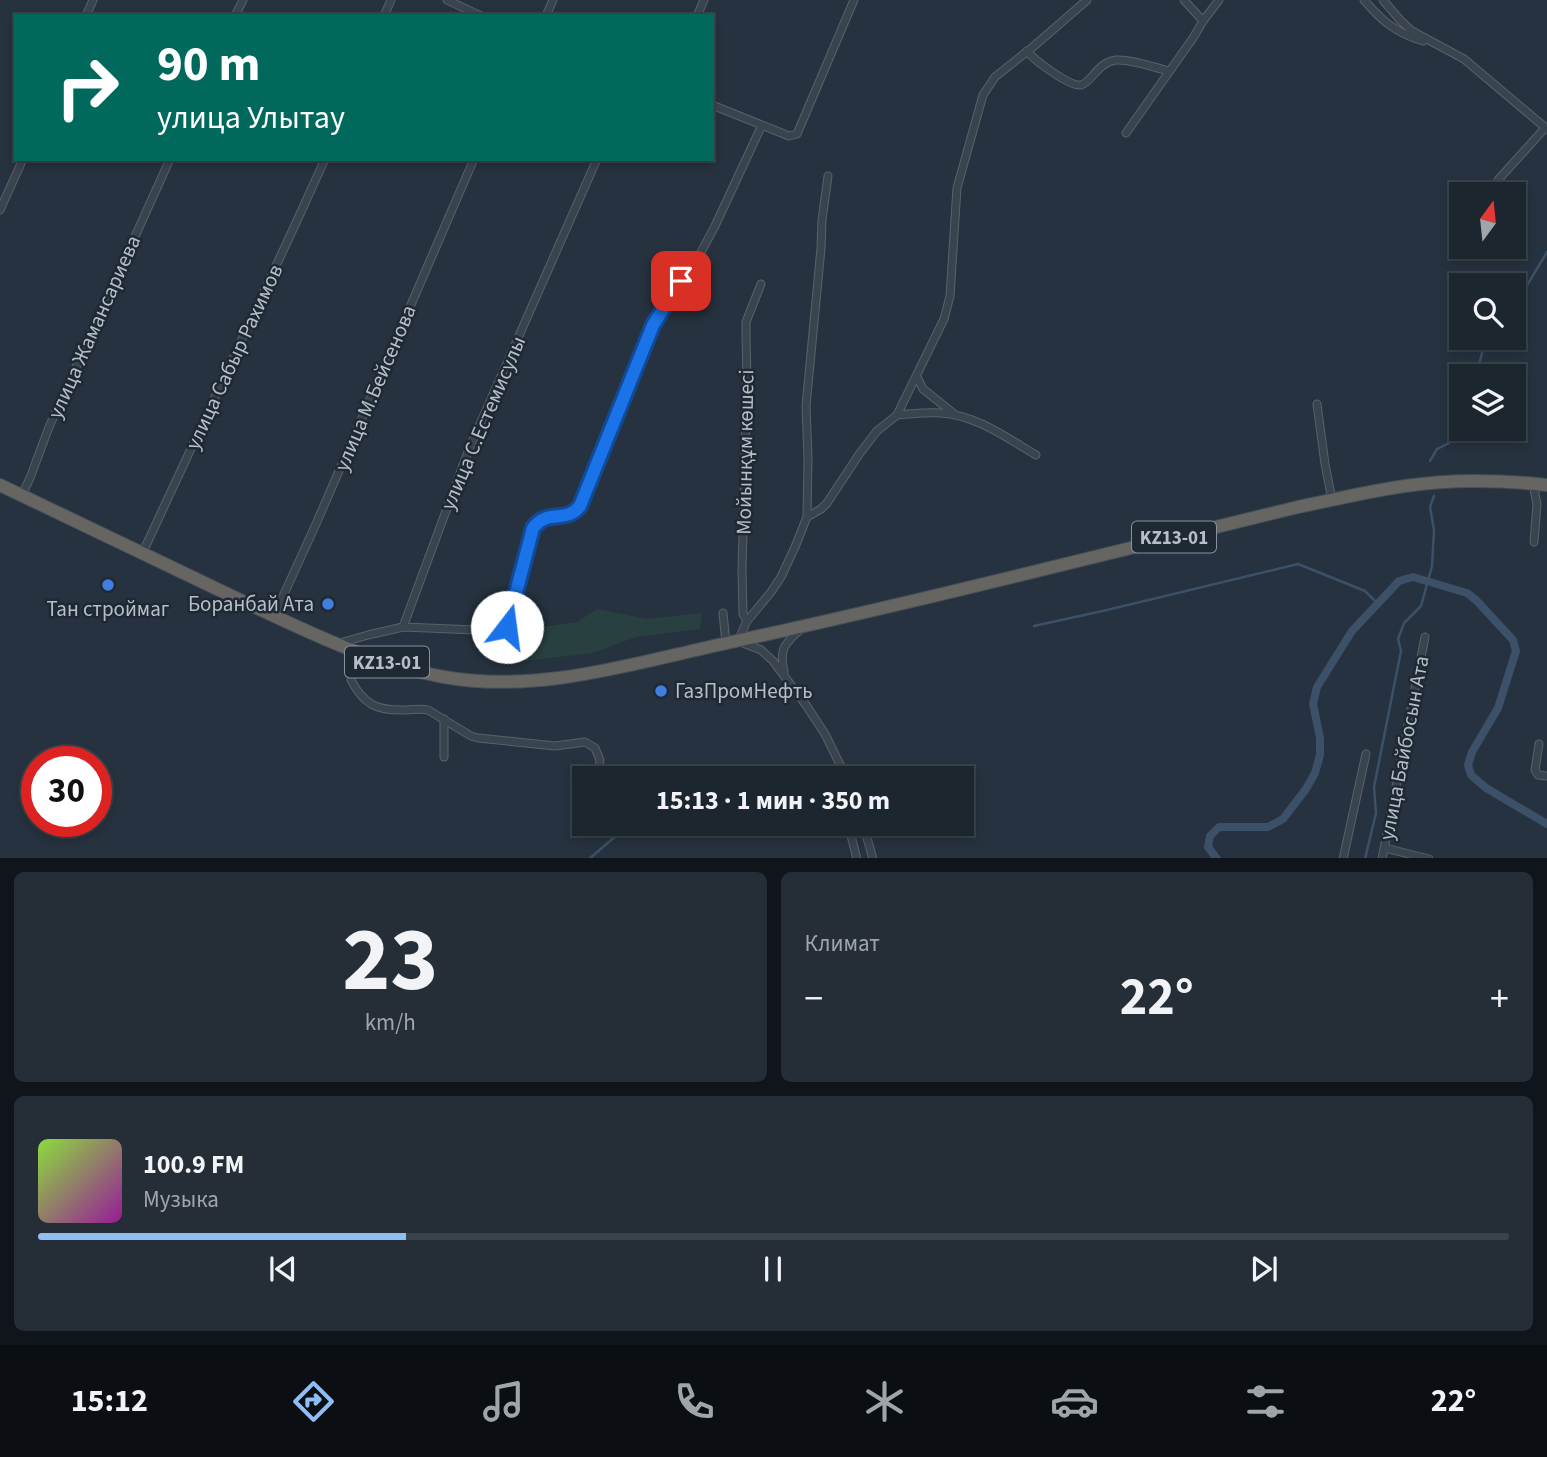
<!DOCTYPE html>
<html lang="ru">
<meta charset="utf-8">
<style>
:root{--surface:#1c262f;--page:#252e37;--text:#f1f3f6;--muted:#a0a5aa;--line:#3a434b;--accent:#90bdf4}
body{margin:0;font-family:"Source Sans 3",sans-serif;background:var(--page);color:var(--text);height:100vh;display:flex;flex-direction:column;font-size:26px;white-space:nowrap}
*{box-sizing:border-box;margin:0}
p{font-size:23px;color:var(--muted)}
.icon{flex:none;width:38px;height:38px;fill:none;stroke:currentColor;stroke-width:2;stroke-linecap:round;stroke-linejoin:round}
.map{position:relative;height:858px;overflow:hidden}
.details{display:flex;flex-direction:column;gap:14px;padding:14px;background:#0f151a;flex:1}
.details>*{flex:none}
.guide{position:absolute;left:14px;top:14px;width:700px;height:147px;border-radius:0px;box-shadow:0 4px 10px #0003,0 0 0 2px var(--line);background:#00695c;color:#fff;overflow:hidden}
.needle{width:46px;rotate:15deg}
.tools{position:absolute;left:1449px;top:182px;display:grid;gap:14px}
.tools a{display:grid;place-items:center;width:77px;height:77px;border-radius:0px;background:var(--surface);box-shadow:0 4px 10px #0003,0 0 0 2px var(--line);font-size:35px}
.speed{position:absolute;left:21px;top:746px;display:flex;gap:14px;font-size:35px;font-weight:700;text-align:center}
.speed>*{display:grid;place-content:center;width:91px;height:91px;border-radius:50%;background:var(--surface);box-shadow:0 4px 10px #0003,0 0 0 2px var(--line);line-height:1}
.speed .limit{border:10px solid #d22;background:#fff;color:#111}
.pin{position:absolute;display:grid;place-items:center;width:60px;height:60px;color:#fff;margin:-30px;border-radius:14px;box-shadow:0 4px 10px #0006}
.me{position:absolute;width:77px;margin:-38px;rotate:15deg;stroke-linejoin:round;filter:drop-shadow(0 0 5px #0008)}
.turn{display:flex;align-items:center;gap:24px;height:147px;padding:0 28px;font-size:32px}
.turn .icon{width:91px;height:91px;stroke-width:2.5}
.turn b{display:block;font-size:49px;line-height:60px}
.big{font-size:52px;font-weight:700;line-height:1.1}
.details .widget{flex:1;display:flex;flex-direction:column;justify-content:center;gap:10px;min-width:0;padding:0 24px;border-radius:10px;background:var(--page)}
.details .dial{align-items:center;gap:0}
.dial b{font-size:91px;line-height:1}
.song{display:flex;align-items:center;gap:21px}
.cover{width:84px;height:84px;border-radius:10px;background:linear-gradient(135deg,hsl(90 70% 55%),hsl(300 70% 35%))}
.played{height:7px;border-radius:4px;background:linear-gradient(90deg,var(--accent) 25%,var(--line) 25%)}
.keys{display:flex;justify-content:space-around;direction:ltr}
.heat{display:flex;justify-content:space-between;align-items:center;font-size:38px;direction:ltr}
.details .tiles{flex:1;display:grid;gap:14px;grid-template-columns:1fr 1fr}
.widget:last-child{grid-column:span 2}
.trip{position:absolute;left:572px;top:766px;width:402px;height:70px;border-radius:0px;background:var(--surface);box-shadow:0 4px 10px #0003,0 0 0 2px var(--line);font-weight:700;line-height:70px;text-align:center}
.dock{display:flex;height:112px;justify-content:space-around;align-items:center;background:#0b0f13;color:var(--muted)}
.dock .icon{width:49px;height:49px}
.dock .active{color:var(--accent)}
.dock b{font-size:32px;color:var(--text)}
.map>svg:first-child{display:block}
.green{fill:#294041}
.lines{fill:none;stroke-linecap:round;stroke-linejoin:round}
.stream{stroke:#3c5167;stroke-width:2.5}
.canal{stroke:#3c5167;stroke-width:8}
.minor-casing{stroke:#58626c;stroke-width:9}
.trunk-casing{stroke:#454f59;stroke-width:14}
.minor{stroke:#3a444f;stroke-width:7}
.trunk{stroke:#666562;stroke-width:12}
.route-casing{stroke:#114b97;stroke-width:18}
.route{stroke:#1a73e8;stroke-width:12}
.shop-dot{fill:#3f7fe0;stroke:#1f2934;stroke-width:2.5}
.labels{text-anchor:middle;stroke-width:5;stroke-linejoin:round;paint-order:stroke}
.shield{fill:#1f2934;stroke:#89929c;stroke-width:2}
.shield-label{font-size:19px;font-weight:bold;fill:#b6bfc9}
.street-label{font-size:21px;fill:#b6bfc9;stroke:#1f2934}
.poi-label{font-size:21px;fill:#b6bfc9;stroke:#1f2934;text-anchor:end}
</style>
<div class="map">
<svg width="1547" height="859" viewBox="0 0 1547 859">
<rect width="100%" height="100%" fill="#26323f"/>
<polygon class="green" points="597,609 647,619 702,613 700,629 636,637 592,653 510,663 515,631 577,622"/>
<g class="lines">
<g class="stream">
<polyline points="1514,307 1547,252"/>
<polyline points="1476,376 1486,338"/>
<polyline points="1430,461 1437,449 1449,443 1458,430 1458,415 1461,403"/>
<polyline points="1034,626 1107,610 1298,564 1365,591 1378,604"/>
<polyline points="589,859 630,824"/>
<polyline points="1365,859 1376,813 1374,787 1401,651 1398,639 1404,623 1421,606 1432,566 1434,530 1430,507 1434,496"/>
</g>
<polyline class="canal" points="1217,859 1208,847 1210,836 1219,827 1268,827 1283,819 1306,789 1315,773 1320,755 1320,738 1313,704 1317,687 1352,631 1399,581 1413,577 1467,593 1476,600 1513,640 1516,651 1498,708 1472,752 1468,765 1471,775 1486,788 1547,824"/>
<g class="minor-casing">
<g id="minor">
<polyline points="447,0 481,16"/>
<polyline points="1184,0 1203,21"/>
<path d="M1364 0C1382 21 1396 33 1423 41"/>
<polyline points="1383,0 1400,20 1412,31 1464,59 1547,129"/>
<polyline points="86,16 93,0"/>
<polyline points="235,16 243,0"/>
<polyline points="384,16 391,0"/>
<polyline points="546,16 553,0"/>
<polyline points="697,16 704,0"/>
<path d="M1027 51C1034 60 1070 87 1081 85 1091 83 1098 62 1116 60 1132 59 1152 67 1169 71"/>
<polyline points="712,105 789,136 797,134 854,0"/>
<polyline points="1126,133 1193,38 1203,21 1219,0"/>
<polyline points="828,176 822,220 821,248 806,406 808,458 807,517 795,547 781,577 771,592 747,621 738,641 761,650 773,661 806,705 825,734 847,779"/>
<polyline points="1498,180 1545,128"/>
<polyline points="0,210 23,159"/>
<polyline points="917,377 923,389 953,413"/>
<polyline points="1317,404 1325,464 1332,500"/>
<path d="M897 415C912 414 927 412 941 413 976 415 1007 438 1036 455"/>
<polyline points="1533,484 1537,504 1534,542"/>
<polyline points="22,495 30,478 49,427 170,159"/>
<polyline points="807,517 821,509 827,503 860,453 877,431 897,415 944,319 950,296 957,188 983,95 995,77 1034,46 1087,0"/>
<polyline points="142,554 295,225 325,159"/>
<polyline points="723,613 726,643"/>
<polyline points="274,616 316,524 474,159"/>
<polyline points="747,621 743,614 742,570 747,381 746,336 746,322 761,284"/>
<polyline points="403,627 469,449 597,159"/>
<path d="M340 643 368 635 403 627 500 631 507 627 533 528C547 507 566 524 580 506L653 325 700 254 715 226 762 125"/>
<path d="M358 653 354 664 351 680C364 705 377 711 406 710 413 710 420 708 428 710L471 736 478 738 555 746 585 742 595 748 600 760 599 767 593 775"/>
<path d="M784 672C779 649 784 644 801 629"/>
<polyline points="444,719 444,757"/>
<polyline points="1539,744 1535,770 1538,775 1547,776"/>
<polyline points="848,824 857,859"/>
<polyline points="863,824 873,859"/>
<polyline points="1385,848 1429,859"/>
<polyline points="1343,859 1366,754"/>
<polyline points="1382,859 1425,637"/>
</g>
</g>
<g class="trunk-casing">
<path id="trunk" d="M0 485C80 523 160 562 240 600 306 631 372 664 444 677 539 694 634 663 727 643 918 602 1108 553 1298 507 1333 500 1369 491 1405 486 1451 479 1501 480 1547 485"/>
</g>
<use href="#minor" class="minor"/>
<use href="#trunk" class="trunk"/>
</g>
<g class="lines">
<g class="route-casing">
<path id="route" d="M507 627 533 528C548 508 566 524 580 506L653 325 681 281"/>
</g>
<use href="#route" class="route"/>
</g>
<g class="shop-dot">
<circle cx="108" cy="585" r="7"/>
<circle cx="328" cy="604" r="7"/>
<circle cx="661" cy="691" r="7"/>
</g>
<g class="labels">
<g class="shield">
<rect x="1132" y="521.5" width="84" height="31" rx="5"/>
<rect x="345" y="646.5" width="84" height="31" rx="5"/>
</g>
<g class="shield-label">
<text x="1174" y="544">KZ13-01</text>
<text x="387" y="669">KZ13-01</text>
</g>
<g class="street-label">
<text transform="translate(94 327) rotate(-66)" y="7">улица Жамансариева</text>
<text transform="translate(234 357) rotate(-65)" y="7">улица Сабыр Рахимов</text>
<text transform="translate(375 388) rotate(-67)" y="7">улица М.Бейсенова</text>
<text transform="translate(483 423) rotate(-67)" y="7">улица С.Естемисулы</text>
<text transform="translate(745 452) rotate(-89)" y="7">Мойынқұм көшесі</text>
<text transform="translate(1404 748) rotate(-79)" y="7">улица Байбосын Ата</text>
</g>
<g class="poi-label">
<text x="314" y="611">Боранбай Ата</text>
<text x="108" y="616" text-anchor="middle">Тан строймаг</text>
<text x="675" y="698" text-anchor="start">ГазПромНефть</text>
</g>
</g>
</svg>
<div class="tools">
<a><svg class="needle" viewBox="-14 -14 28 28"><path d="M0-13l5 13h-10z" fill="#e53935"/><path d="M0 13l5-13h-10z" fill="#a0a5aa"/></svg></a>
<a><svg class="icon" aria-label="search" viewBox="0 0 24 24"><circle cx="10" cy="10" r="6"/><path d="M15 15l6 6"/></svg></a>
<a><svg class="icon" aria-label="layers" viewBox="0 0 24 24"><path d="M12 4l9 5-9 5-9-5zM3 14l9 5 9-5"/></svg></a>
</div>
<div class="speed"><div class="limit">30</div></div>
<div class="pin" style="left:681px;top:281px;background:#d93025"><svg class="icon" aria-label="arrive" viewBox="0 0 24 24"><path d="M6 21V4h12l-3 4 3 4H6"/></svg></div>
<svg class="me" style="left:507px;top:627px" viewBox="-20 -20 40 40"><circle r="19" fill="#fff"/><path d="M0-13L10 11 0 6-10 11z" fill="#1a73e8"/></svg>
<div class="trip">15:13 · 1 мин · 350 m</div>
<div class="guide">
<div class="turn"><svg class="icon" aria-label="right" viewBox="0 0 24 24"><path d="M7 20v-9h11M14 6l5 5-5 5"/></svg><div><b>90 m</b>улица Улытау</div></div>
</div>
</div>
<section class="details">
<div class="tiles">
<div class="widget dial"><b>23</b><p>km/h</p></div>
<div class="widget"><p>Климат</p>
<div class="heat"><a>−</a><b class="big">22°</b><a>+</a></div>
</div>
<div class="widget">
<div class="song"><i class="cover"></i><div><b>100.9 FM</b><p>Музыка</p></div></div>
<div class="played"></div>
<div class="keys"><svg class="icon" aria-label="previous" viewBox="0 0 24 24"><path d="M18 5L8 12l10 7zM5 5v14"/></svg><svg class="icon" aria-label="pause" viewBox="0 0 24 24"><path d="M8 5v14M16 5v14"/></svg><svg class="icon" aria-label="next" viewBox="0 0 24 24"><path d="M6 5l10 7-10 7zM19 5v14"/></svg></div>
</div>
</div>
</section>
<nav class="dock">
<b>15:12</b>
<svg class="icon active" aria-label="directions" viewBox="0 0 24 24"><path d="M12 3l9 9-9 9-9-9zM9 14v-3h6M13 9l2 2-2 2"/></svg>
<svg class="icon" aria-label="music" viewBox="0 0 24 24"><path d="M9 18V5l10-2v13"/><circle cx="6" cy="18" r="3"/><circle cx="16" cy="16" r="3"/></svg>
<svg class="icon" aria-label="phone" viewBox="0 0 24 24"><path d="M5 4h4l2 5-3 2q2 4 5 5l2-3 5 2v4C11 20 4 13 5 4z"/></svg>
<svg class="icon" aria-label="climate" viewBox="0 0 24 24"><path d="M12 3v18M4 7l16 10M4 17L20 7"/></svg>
<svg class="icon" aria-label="car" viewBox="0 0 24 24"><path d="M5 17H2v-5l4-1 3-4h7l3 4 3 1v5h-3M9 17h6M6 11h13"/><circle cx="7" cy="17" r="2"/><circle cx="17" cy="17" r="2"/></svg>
<svg class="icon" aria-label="filters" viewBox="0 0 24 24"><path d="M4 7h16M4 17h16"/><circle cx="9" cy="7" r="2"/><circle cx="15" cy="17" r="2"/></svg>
<b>22°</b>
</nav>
